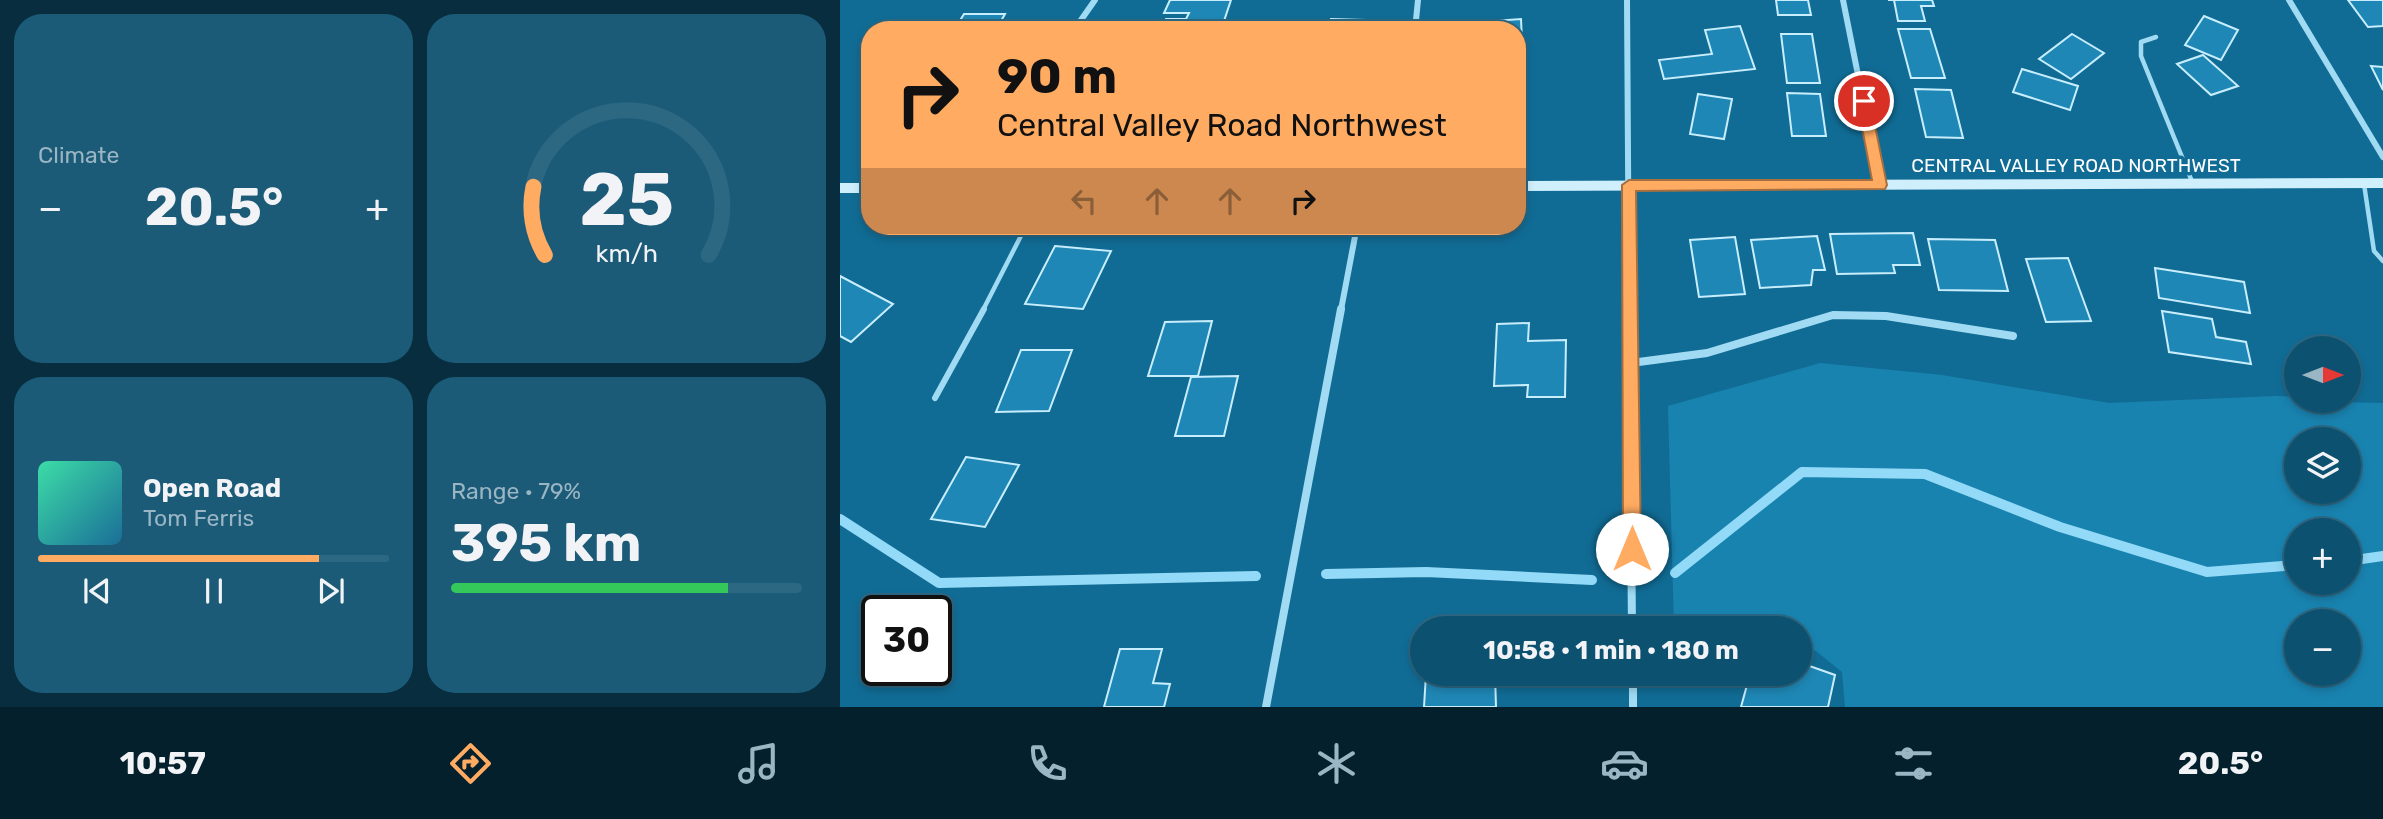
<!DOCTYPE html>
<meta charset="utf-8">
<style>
:root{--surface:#0d5170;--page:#1b5b78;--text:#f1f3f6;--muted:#9ab5c3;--line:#2d6883;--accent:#ffab62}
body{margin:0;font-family:Rubik,sans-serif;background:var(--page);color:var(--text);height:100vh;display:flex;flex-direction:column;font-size:26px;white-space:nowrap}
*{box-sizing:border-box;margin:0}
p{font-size:23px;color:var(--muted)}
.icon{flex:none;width:38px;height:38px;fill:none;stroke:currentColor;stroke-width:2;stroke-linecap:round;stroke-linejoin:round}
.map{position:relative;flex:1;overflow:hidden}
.sheet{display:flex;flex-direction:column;gap:14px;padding:14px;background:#072d3e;width:840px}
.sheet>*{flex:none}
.hud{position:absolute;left:21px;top:21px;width:665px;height:214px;border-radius:28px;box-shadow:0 4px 10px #0003,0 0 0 2px var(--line);background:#ffab62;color:#111;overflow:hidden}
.needle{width:46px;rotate:90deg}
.controls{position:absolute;left:1444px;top:336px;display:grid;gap:14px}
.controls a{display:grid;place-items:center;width:77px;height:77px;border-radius:50%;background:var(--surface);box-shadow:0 4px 10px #0003,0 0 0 2px var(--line);font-size:35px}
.speed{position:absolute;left:21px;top:595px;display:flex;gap:14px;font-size:35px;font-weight:700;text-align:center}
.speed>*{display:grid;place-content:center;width:91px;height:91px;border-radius:50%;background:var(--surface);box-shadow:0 4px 10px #0003,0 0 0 2px var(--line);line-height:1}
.speed .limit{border:4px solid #111;border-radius:10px;background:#fff;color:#111}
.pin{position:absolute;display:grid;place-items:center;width:60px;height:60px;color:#fff;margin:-30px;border:4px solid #fff;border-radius:50%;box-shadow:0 2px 7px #0007}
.me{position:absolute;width:77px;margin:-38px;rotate:0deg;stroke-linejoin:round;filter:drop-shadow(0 0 5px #0008)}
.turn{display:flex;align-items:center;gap:24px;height:147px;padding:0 21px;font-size:32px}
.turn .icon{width:91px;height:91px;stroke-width:2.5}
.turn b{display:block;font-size:49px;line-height:60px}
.lanes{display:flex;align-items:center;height:66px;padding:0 21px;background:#0003;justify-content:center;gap:35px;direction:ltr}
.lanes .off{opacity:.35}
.big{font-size:52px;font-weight:700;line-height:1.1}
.sheet .widget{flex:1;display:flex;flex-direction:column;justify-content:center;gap:10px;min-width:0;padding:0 24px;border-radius:28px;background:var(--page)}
.sheet .dial{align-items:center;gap:0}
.dial svg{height:182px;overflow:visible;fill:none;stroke:var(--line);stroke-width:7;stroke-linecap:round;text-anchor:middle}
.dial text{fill:var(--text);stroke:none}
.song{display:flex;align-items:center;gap:21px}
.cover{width:84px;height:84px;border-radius:10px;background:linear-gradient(135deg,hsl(160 70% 55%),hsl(200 70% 35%))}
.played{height:7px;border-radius:4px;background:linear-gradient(90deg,var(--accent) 80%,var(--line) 80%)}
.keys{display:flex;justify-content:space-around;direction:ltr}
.heat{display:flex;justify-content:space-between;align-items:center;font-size:38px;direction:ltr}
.charge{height:10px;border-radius:5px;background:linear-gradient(90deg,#34c759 79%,var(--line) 0)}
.sheet .tiles{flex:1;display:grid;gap:14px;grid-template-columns:repeat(2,1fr)}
.trip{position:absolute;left:570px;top:616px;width:402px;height:70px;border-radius:35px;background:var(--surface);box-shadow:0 4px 10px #0003,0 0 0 2px var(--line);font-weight:700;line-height:70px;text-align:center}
.menu{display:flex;height:112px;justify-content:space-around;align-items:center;background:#05202d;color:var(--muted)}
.menu .icon{width:49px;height:49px}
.menu .active{color:var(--accent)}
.menu b{font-size:32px;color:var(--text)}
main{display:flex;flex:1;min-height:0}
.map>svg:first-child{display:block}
.green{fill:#1983b0;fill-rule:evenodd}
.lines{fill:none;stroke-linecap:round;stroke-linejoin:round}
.stream{stroke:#92daf7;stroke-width:10}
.building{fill:#1f87b5;stroke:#c8eefd;stroke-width:2}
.lane-far1{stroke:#a0dbf3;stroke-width:4.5}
.lane{stroke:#a0dbf3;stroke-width:6}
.street-far1{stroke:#a0dbf3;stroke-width:6}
.street{stroke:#a0dbf3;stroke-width:8}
.secondary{fill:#d0effd;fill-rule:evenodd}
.route{fill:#ffab62;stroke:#a66f40;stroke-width:2}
.labels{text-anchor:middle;stroke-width:7;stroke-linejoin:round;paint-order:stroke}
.street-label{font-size:19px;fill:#fff;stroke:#116c95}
</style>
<main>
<section class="sheet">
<div class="tiles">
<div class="widget"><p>Climate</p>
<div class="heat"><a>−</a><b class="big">20.5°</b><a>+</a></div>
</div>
<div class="widget dial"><svg viewBox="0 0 100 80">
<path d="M14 69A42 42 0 1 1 86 69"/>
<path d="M14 69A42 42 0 0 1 9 39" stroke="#ffab62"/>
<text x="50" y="56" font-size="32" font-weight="700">25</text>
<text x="50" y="72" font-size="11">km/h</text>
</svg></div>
<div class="widget">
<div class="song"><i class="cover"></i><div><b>Open Road</b><p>Tom Ferris</p></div></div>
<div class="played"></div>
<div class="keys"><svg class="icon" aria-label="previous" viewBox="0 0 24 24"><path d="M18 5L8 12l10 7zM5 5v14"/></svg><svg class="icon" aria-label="pause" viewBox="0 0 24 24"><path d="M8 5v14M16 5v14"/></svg><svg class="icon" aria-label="next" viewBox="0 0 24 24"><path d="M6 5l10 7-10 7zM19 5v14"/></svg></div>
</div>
<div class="widget"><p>Range · 79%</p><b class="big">395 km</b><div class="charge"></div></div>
</div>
</section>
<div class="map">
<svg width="1543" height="707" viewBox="0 0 1543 707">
<rect width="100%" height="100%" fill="#116c95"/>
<path class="green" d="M980 363 1102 375 1269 403 1436 396 1456 397V401L1543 403V707H1005L1002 672 976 651 961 647V628H834L828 406ZM1456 439H1508V492H1456ZM1456 530H1508V583H1456ZM1456 621H1508V674H1456Z"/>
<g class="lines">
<g class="stream">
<polyline points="0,519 99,583 416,576"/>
<polyline points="1508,561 1543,556"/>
<polyline points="835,573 962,472 1085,474 1220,527 1367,572 1456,565"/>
<polyline points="486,574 586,572 752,580"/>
</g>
</g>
<g class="building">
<polygon points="330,0 391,0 381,30 322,30 326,19 346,19 349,13 324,13"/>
<polygon points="936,0 968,0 971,15 938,15"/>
<polygon points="1048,0 1092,0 1094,6 1081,6 1085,21 1058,21 1054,0"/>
<polygon points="1508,0 1543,0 1543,26 1528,27"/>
<polygon points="124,14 165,14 156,30 114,30"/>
<polygon points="1364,16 1398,30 1381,60 1345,45"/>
<polygon points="491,19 525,20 523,30 488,30"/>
<polygon points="681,19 683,63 677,63 677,30 639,30 639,22"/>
<polygon points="900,26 915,69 824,79 819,60 872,54 865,30"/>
<polygon points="1058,29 1090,29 1105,78 1071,78"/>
<polygon points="941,34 972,34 980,83 947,83"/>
<polygon points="1232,34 1264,53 1231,79 1199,59"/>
<polygon points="1363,55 1398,86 1371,95 1337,64"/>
<polygon points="1531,66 1543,67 1543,90"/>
<polygon points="1182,69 1238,86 1230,110 1173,92"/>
<polygon points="1075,89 1111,90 1123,138 1086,137"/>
<polygon points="947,93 980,94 986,136 952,136"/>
<polygon points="858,94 892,99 884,139 850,134"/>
<polygon points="1073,233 1080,265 1053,265 1055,273 997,274 990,234"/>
<polygon points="977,236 985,270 973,270 971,285 920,288 911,240"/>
<polygon points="895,237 905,294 859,297 850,240"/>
<polygon points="1088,239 1155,240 1168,291 1099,290"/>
<polygon points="215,246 271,251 243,309 185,304"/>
<polygon points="1228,258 1251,321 1206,322 1186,259"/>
<polygon points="1315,268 1404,282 1410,313 1319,298"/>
<polygon points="0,276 53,304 11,342 0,336"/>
<polygon points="1322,311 1372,319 1376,337 1406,342 1411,364 1329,352"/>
<polygon points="372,321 358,376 308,376 325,322"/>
<polygon points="689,323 688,341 726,340 725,397 687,397 688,385 654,386 657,324"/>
<polygon points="181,350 232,350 209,411 156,412"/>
<polygon points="398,376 384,436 335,436 351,377"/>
<polygon points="126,457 179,465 145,527 91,519"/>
<polygon points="280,649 322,649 313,683 330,684 324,707 264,707"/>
<polygon points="961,663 995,675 988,707 901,707 910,674 961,674"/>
<polygon points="586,674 655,674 656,707 584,707"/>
</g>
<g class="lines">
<g class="lane-far1">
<polyline points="1316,37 1301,42 1301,56 1353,184"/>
<polyline points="1524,184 1534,251 1543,261"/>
<polyline points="143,310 186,226"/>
</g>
<polyline class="lane" points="95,398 144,309"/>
<g class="street-far1">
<polyline points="787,0 789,310"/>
<polyline points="1003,0 1040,185"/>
<polyline points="1449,0 1543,157"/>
<polyline points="234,30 255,0"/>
<polyline points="575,30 578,0"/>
<polyline points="501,310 517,226"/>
</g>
<g class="street">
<polyline points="789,309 792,628"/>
<polyline points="791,363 867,353 993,315 1046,316 1173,336"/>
<polyline points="793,674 793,707"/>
<polyline points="426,707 501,309"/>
</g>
<g class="secondary">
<polygon points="1543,178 1543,188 677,191 677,181"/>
<rect x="0" y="183" width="30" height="10"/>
</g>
</g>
<polygon class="route" points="1024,96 1030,101 1047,185 1045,189 796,191 801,549 798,555 792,558 785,555 783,549 782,185 789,180 1032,180 1017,101"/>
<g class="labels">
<g class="street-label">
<text x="1236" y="172">CENTRAL VALLEY ROAD NORTHWEST</text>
</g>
</g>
</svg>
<div class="controls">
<a><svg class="needle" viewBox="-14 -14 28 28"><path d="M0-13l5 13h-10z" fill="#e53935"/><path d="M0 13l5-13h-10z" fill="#9ab5c3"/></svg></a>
<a><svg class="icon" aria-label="layers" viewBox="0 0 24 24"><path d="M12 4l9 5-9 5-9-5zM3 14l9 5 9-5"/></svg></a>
<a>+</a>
<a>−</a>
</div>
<div class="speed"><div class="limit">30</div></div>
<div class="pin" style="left:1024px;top:101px;background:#d93025"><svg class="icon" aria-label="arrive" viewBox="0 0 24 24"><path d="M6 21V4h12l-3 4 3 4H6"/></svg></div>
<svg class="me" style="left:792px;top:549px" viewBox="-20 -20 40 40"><circle r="19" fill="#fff"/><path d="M0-13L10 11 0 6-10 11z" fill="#ffab62"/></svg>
<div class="trip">10:58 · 1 min · 180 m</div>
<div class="hud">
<div class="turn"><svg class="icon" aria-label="right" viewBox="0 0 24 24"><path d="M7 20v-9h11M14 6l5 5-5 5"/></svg><div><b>90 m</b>Central Valley Road Northwest</div></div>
<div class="lanes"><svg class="icon off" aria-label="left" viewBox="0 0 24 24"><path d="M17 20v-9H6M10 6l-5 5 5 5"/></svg><svg class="icon off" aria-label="ahead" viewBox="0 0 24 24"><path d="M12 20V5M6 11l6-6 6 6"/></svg><svg class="icon off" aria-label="ahead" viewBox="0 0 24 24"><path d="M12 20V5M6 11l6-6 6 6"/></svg><svg class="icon" aria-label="right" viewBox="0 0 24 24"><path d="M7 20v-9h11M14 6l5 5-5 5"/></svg></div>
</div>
</div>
</main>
<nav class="menu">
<b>10:57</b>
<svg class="icon active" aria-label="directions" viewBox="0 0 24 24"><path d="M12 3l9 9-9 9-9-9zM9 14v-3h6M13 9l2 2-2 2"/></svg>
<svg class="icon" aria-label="music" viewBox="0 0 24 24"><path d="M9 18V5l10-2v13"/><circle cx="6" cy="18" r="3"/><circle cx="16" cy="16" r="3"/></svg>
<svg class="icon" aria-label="phone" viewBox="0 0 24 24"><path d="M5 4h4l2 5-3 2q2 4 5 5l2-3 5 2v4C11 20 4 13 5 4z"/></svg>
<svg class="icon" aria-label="climate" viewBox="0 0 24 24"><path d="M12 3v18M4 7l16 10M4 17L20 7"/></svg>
<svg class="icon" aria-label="car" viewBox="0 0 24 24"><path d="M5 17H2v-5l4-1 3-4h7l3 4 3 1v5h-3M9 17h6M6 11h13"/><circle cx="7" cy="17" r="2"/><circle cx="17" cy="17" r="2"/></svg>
<svg class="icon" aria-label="filters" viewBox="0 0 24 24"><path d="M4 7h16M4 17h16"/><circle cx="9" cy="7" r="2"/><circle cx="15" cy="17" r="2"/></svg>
<b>20.5°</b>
</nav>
